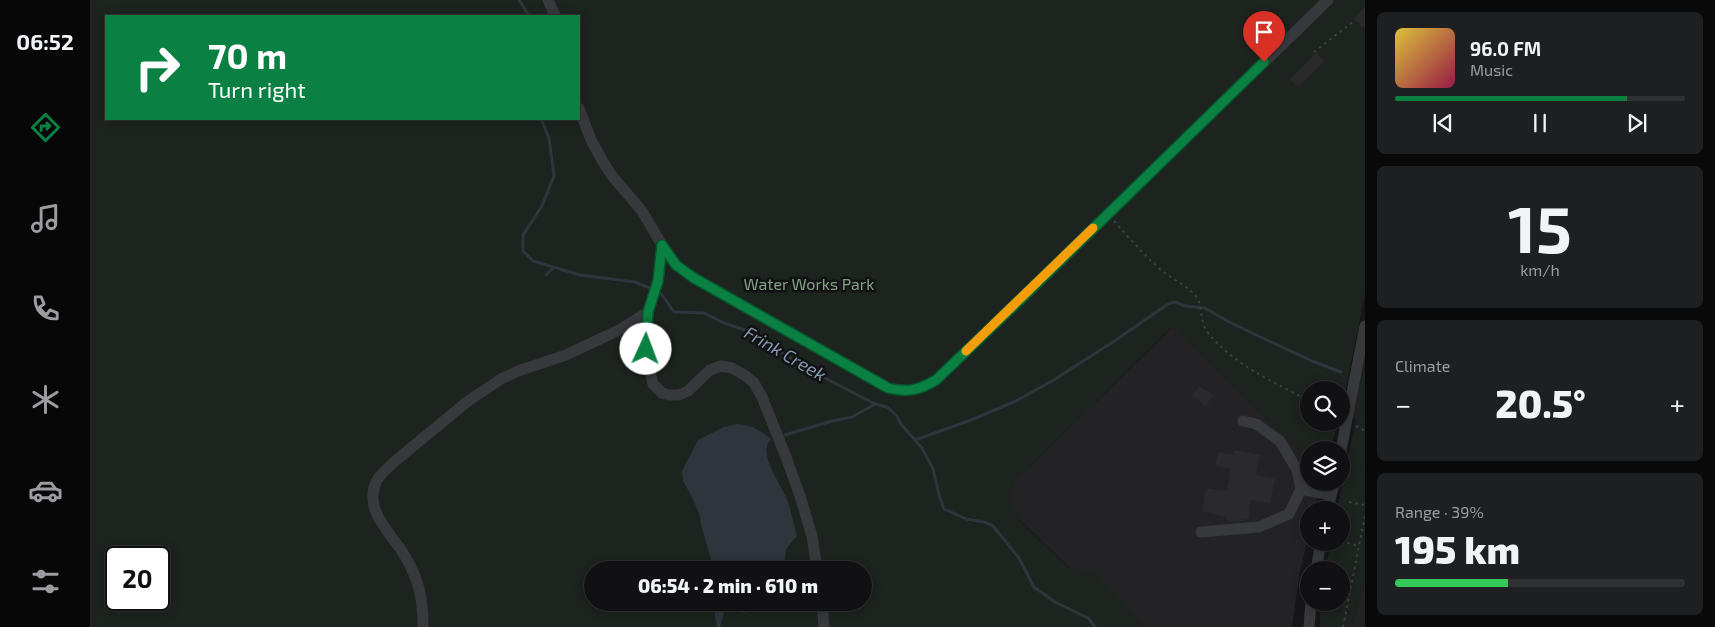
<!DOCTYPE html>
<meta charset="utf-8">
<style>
:root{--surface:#111113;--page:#1e1f21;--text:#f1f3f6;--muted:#9c9da0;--line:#303133;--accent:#0b8043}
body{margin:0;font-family:"Exo 2",sans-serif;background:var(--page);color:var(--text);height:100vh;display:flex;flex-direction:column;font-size:19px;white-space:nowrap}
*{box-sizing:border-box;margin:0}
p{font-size:16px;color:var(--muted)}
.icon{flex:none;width:28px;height:28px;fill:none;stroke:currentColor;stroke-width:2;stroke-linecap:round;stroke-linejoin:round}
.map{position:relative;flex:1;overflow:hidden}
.details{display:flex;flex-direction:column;gap:12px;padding:12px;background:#09090a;width:350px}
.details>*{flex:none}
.top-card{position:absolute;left:15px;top:15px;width:475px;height:105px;border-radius:0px;box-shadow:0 2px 12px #0003,0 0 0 1px var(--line);background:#0b8043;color:#fff;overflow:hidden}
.tools{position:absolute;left:1210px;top:381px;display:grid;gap:10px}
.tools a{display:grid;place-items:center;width:50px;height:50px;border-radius:50%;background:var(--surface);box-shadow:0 2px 12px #0003,0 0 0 1px var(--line);font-size:25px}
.speed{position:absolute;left:15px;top:546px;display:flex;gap:10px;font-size:25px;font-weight:700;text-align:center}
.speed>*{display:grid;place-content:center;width:65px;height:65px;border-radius:50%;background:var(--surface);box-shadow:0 2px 12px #0003,0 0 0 1px var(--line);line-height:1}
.speed .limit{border:2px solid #111;border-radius:8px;background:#fff;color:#111}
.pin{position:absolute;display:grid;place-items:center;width:42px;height:42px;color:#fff;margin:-51px -21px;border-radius:50% 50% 50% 0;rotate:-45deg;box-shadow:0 0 5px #0007}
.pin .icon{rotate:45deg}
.me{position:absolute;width:55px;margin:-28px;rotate:2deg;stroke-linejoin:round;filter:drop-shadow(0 0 4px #0008)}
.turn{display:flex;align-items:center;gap:18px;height:105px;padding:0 20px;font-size:22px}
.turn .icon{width:65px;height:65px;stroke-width:2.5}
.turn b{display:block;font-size:35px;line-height:42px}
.big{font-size:38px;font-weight:800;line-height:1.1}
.details .tile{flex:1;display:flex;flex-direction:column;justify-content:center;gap:8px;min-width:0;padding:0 18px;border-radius:8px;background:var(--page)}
.details .dial{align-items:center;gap:0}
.dial b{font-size:65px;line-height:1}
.song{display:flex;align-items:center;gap:15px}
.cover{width:60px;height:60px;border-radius:8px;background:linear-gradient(135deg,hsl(50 70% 55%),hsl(340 70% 35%))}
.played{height:5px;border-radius:2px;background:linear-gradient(90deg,var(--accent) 80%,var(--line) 80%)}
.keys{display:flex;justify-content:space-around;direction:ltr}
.heat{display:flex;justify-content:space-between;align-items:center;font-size:28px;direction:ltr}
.charge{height:8px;border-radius:4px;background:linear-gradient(90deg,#34c759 39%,var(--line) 0)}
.trip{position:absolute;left:494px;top:561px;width:288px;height:50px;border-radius:25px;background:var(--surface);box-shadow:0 2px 12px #0003,0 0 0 1px var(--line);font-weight:800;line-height:50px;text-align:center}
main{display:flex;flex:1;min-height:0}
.tab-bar{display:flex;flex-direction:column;width:90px;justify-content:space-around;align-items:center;background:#070708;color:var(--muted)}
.tab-bar .icon{width:35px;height:35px}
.tab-bar .active{color:var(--accent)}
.tab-bar b{font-size:22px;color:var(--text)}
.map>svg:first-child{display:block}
.built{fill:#232326}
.green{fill:#1d231e;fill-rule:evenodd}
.water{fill:#2e353c}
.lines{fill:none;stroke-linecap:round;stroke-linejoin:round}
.stream{stroke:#2e353c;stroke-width:3}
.building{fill:#2a2a2d}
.path{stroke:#3e4044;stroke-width:2;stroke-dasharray:2.5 4;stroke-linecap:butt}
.minor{stroke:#38393d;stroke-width:11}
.route-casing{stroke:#07532c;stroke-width:12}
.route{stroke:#0b8043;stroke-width:9}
.slow{stroke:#f59e0b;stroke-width:9}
.labels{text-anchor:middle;stroke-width:5;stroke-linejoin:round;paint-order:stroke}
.park-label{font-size:16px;fill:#83a186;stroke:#121214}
.water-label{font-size:18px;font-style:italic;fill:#8499b0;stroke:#121214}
</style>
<main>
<nav class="tab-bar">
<b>06:52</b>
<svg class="icon active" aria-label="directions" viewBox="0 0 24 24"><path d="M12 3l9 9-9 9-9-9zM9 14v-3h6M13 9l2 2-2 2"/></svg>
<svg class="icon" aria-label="music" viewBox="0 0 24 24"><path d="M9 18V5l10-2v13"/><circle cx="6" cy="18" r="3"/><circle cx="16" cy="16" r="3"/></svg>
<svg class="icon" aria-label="phone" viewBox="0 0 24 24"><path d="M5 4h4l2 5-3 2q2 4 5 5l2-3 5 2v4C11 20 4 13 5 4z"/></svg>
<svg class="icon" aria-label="climate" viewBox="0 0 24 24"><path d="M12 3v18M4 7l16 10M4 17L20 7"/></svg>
<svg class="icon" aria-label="car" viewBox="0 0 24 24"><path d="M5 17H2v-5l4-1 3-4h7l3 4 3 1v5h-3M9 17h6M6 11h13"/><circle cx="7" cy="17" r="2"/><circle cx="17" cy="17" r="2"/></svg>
<svg class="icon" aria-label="filters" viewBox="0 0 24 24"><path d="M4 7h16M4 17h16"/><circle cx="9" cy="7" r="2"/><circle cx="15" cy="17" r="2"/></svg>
</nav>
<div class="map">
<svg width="1275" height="627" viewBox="0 0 1275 627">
<rect width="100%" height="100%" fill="#171719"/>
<g class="built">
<polygon points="1083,327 1219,460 1219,482 1231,483 1224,510 1219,510 1219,533 1210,571 1202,627 1041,627 907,498"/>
<polygon points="1275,579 1275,627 1262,627"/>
</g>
<g class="green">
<path d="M0 0H1275V294L1251 412V390H1219V422L1248 423 1240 450H1219V460L1082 327 934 472 925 481 920 497 930 521 979 568 1001 571 1010 577 1031 598 1055 627H0ZM16 16H489V119H16ZM26 558H69V600H26ZM502 570H772V602H502Z"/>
<polygon points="1275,347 1275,579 1262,627 1230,627 1230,603 1251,602 1251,570 1235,570 1241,543 1251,542 1251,510 1247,510 1266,420 1262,417"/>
</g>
<g class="water">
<path d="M646 424C660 424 670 430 681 439 667 452 690 483 696 497 701 509 703 523 707 536L696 549 694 567 710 562 711 570H683L680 566 675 570H624L611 525 610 516 602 497 593 481 592 471 608 440 634 427Z"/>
<polygon points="623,603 662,603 662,609 656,613 635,610 630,627 627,627"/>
</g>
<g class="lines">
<g class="stream">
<polyline points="429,0 439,16"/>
<polyline points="451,119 459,138 464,176 452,206 433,235 433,251 443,261 470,269 490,275 545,282 562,289"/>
<polyline points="456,275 464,267"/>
<path d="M568 291C572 293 580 307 584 312L614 313 634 323 658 331 712 366 785 404 797 407 807 416 810 423 832 448 843 469 849 495 854 509 876 519 894 522 903 526 929 558 944 587 965 602 998 618 1005 627"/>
<polyline points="695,435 742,421 762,417 785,404"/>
<polyline points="825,440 881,420 926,401 962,381 1026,340 1078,304 1084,302 1096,306 1115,308 1141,323 1179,341 1222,361 1251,372"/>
</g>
</g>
<g class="building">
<polygon points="1275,6 1275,29 1264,19"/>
<polygon points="1226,53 1234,61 1208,87 1200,79"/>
<polygon points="1109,386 1123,395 1116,406 1102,396"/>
<polygon points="1145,450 1170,455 1166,475 1185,479 1180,504 1161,500 1158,520 1152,519 1152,521 1139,522 1137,521 1137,517 1112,511 1116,488 1133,491 1134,489 1137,490 1141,469 1125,466 1128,452 1144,455"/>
</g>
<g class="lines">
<g class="path">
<polyline points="1224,52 1264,21"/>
<path d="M1024 221C1039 238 1054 255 1071 270 1082 279 1096 285 1105 295 1114 305 1108 321 1119 334 1144 365 1184 382 1219 401"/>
<polyline points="1266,426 1275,431"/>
<polyline points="1259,502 1275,505"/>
<polyline points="1251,541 1269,546"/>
<polyline points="1253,627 1275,516"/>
</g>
<g class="minor">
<polyline points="458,0 465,16"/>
<polyline points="489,108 501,140 513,162 523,177 552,211 572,245 568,281 558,312 557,359 563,384 572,393 579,395 589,395 598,391 620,370 631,366 642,368 656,376 664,383 672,397 696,457 710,496 722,536 727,570"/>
<path d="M572 245 586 265 604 278 798 388C817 393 829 390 846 380L933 297 1238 0"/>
<polyline points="1153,421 1166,424 1190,441 1207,470 1211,489"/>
<polyline points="1251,450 1275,326"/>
<polyline points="1238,510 1244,482"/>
<polyline points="1251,527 1253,528"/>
<polyline points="1111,532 1169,527 1199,514 1211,489 1241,495"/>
<polyline points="1226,570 1231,542"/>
<polyline points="732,602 734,627"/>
<path d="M333 627C333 609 331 590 324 574 320 565 315 555 309 547 295 528 275 507 286 482 290 474 298 468 304 462L378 401 411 379 428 371 476 355 531 329 558 312"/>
<polyline points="1219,627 1221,602"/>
</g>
</g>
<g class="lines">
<g class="route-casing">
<path id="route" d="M556 349 558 312 568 281 572 245 586 265 604 278 798 388C817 393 829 390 846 380L933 297 1174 62"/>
</g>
<use href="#route" class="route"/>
<polyline class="slow" points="876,351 1003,228"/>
</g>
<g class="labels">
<g class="park-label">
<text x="719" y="290">Water Works Park</text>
</g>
<g class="water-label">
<text transform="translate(695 354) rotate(30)" y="6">Frink Creek</text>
</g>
</g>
</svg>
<div class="tools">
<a><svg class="icon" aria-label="search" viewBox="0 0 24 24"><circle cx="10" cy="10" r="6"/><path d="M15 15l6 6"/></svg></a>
<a><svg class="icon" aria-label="layers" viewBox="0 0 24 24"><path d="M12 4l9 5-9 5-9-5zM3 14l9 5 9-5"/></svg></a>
<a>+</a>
<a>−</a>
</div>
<div class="speed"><div class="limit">20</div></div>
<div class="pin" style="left:1174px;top:62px;background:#d93025"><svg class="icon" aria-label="arrive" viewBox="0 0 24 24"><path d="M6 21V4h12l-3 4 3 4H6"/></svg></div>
<svg class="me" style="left:556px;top:349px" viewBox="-20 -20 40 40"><circle r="19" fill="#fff"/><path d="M0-13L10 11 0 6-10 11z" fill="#0b8043"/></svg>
<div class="trip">06:54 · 2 min · 610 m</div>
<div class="top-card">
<div class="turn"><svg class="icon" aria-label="right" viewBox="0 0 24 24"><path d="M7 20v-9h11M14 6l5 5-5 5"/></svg><div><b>70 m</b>Turn right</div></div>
</div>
</div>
<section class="details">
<div class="tile">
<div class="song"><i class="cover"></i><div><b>96.0 FM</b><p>Music</p></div></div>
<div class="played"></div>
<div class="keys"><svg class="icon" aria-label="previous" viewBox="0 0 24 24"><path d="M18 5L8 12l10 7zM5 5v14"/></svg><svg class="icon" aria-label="pause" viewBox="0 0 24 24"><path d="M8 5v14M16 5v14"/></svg><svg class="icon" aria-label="next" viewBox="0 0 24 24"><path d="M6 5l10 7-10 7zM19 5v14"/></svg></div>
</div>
<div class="tile dial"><b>15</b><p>km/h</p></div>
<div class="tile"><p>Climate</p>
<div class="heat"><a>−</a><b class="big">20.5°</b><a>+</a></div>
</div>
<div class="tile"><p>Range · 39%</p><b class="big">195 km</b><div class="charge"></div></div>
</section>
</main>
